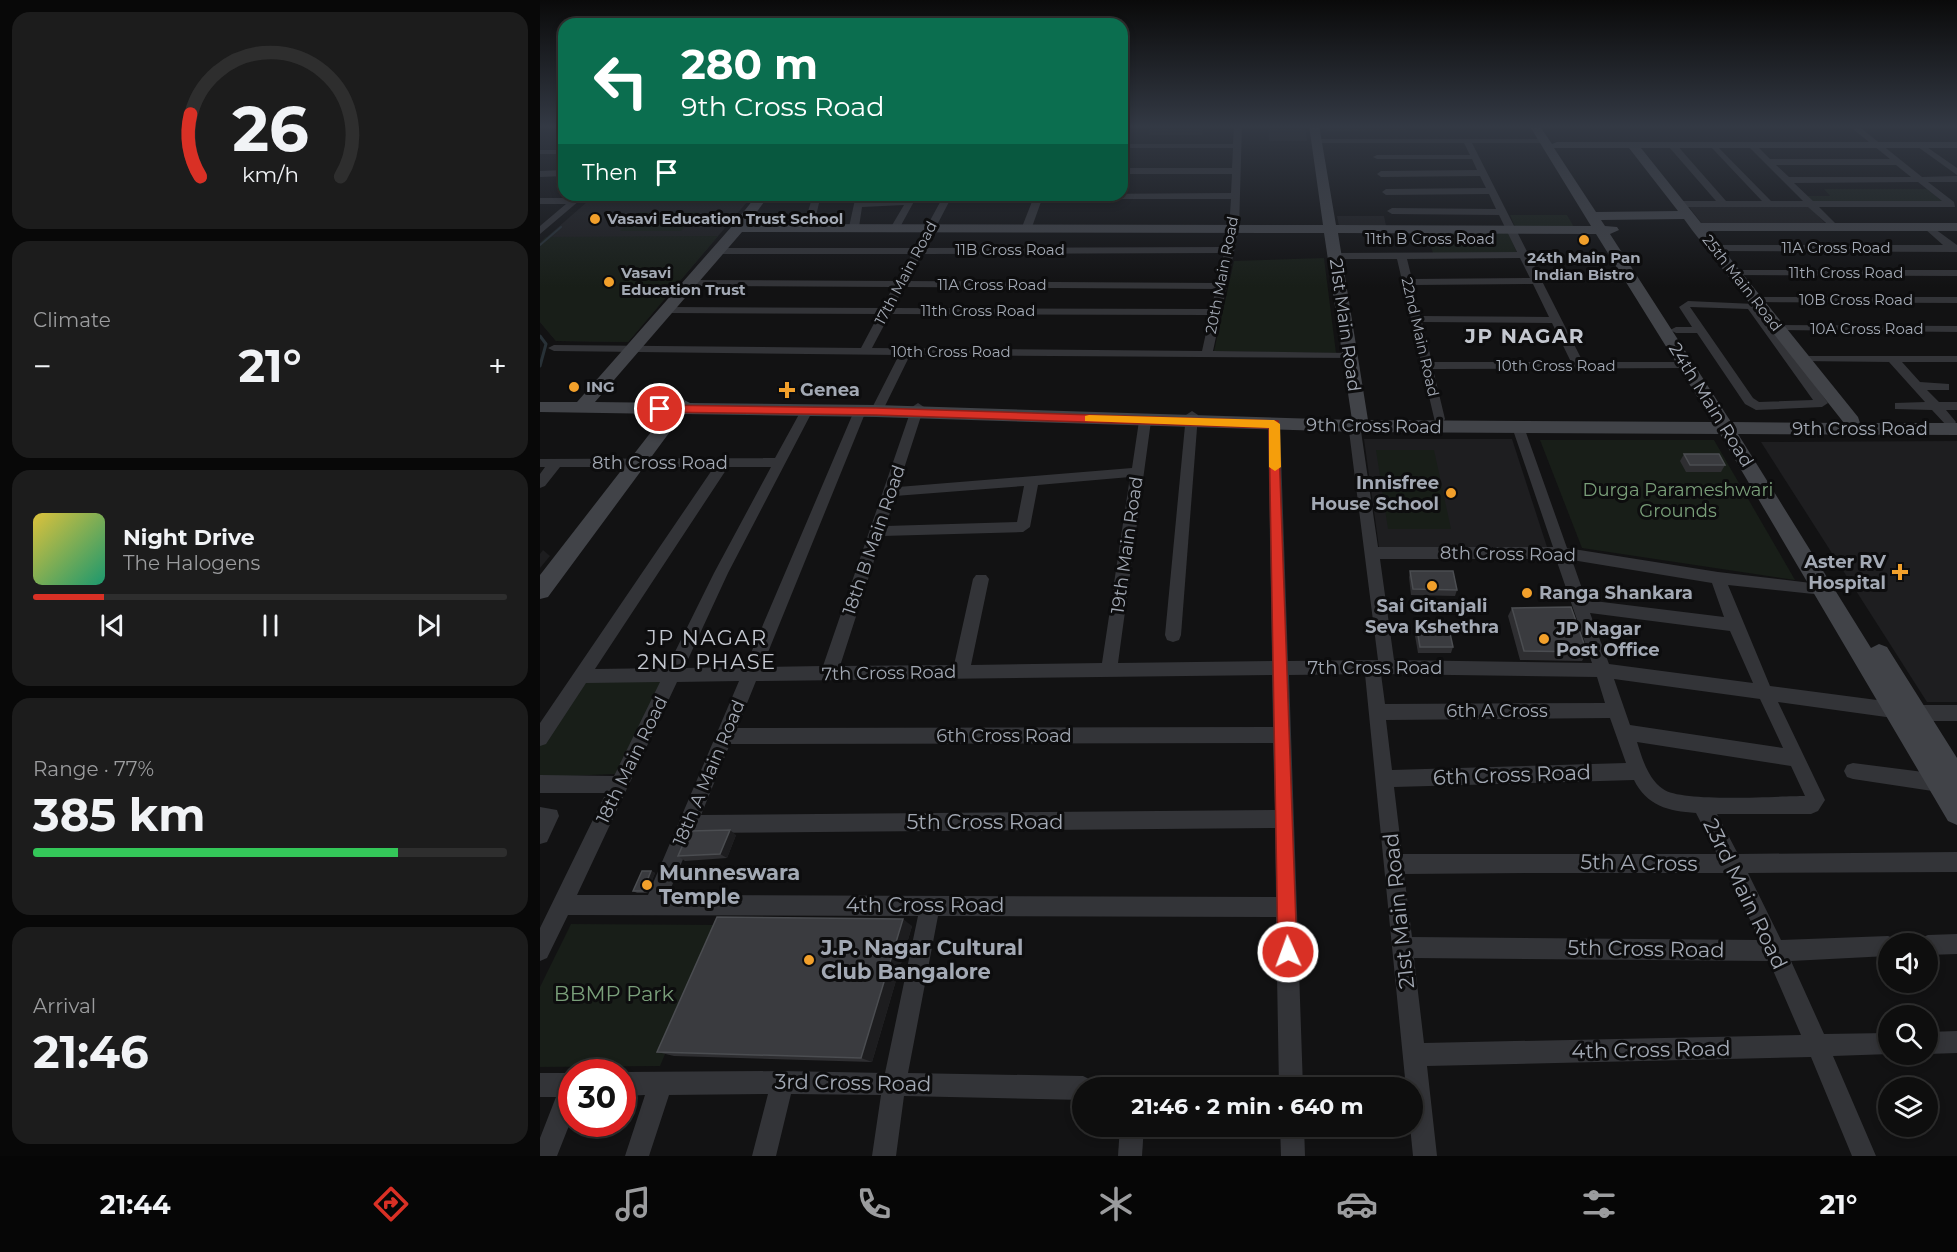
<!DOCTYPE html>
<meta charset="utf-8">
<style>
:root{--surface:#0e0e0e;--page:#1c1c1c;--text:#f1f3f6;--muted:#9b9c9e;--line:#2e2e2e;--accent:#d93025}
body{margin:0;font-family:Montserrat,sans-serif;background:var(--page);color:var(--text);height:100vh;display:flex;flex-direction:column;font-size:22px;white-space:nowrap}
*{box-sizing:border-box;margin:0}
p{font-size:20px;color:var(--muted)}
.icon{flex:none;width:33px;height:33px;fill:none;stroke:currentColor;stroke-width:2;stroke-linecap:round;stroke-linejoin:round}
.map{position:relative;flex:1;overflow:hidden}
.side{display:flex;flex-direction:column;gap:12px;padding:12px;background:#080808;width:540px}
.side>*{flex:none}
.banner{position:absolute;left:18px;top:18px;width:570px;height:183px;border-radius:18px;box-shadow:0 3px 9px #0003,0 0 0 2px var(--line);background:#0b6e4f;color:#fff;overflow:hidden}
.tools{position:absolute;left:1338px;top:933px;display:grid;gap:12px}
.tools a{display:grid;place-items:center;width:60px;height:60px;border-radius:50%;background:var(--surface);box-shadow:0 3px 9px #0003,0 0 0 2px var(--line);font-size:30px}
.speed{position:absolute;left:18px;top:1059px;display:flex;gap:12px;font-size:30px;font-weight:700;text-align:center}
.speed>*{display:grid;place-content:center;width:78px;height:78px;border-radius:50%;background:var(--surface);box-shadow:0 3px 9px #0003,0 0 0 2px var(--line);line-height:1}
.speed .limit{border:9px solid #d22;background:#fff;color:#111}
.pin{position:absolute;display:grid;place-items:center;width:51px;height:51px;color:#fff;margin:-26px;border:3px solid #fff;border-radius:50%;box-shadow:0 2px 6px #0007}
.me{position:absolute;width:66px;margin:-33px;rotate:358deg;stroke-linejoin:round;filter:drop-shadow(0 0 4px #0008)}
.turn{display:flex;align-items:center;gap:21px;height:126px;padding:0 24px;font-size:27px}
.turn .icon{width:78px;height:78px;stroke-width:2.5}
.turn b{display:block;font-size:42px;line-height:51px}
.then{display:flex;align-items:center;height:57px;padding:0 24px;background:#0003;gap:12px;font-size:22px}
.big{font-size:45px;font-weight:700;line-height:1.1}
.side .widget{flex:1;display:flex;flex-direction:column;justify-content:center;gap:9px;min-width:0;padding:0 21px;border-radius:18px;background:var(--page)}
.side .dial{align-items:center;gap:0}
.dial svg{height:156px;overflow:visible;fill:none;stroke:var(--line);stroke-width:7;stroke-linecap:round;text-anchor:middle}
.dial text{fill:var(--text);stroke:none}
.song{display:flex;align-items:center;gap:18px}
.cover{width:72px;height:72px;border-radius:9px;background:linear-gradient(135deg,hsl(50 70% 55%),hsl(160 70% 35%))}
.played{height:6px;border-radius:3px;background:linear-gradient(90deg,var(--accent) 15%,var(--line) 15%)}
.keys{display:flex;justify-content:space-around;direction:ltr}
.heat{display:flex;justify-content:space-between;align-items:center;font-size:33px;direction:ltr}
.charge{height:9px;border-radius:4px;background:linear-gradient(90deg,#34c759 77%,var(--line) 0)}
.trip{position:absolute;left:532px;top:1077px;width:351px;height:60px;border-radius:30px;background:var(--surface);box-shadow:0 3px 9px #0003,0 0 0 2px var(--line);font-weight:700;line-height:60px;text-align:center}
.dock{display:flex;height:96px;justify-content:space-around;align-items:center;background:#060606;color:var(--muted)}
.dock .icon{width:42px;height:42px}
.dock .current{color:var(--accent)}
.dock b{font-size:27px;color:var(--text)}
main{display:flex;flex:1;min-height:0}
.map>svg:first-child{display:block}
.built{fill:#1e1e20}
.green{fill:#181e18}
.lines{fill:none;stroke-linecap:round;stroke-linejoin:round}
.stream-far1{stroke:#283137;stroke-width:2}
.stream{stroke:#283137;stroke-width:3}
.street{fill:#333438;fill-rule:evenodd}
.secondary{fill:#414348;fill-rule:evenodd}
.wall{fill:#2e2e31}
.shaded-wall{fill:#1d1d1f}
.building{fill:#3a3b3f;stroke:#4b4d51;stroke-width:1.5}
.route{fill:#d93025;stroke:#8d1f18;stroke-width:1.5}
.slow{fill:#f59e0b}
.poi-dot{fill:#f2a02b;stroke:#0d0d0e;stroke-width:2}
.labels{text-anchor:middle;stroke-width:6;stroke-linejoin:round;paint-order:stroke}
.far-poi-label{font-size:15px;font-weight:bold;fill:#a3a9b4;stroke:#0d0d0e;text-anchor:start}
.far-street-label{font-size:15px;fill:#a3a9b4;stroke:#0d0d0e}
.street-label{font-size:18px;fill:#a3a9b4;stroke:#0d0d0e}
.poi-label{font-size:18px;font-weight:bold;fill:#a3a9b4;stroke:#0d0d0e;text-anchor:start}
.park-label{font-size:18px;fill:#7a9f7a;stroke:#0d0d0e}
.far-district-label{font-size:20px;font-weight:bold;letter-spacing:1.5px;fill:#c4c8d0;stroke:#0d0d0e}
.quarter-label{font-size:21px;letter-spacing:1.5px;fill:#c4c8d0;stroke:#0d0d0e}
.near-street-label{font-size:21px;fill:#a3a9b4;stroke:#0d0d0e}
.near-poi-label{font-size:21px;font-weight:bold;fill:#a3a9b4;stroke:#0d0d0e;text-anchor:start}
.near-park-label{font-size:21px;fill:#7a9f7a;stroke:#0d0d0e}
</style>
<main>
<section class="side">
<div class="widget dial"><svg viewBox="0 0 100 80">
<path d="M14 69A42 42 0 1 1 86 69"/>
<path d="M14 69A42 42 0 0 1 9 37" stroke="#d93025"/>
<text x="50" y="56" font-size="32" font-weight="700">26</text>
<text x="50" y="72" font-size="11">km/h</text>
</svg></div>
<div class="widget"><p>Climate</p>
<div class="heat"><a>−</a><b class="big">21°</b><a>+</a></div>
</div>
<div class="widget">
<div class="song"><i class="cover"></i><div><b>Night Drive</b><p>The Halogens</p></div></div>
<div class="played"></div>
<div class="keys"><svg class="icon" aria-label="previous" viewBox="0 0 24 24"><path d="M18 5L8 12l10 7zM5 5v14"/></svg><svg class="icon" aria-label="pause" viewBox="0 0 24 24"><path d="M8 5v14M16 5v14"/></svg><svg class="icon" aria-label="next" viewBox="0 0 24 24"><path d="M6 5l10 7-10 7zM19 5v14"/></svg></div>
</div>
<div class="widget"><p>Range · 77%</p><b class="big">385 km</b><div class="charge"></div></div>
<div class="widget"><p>Arrival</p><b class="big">21:46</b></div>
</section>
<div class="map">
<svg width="1417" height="1156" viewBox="0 0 1417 1156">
<rect width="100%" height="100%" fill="#121213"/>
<g class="built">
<polygon points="610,125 663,125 662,135 609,135"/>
<polygon points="728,125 765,125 767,141 729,141"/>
<polygon points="785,125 864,125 866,130 786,131"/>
<polygon points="55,195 213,195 88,342 16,341 0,322 0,243"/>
<polygon points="1269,206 1287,225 1163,225 1149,207"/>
<polygon points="797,216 844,216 846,226 799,226"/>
<polygon points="824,439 972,439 1007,547 839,547"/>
<polygon points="1417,441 1417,702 1387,702 1221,442"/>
</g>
<g class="green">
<polygon points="1284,189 1387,189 1403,202 1272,202 1266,196 1290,196"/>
<polygon points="100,212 159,212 141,231 80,231"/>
<polygon points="970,215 1027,215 1034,227 975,227"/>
<polygon points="886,232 968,232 977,253 893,253"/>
<polygon points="178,236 88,342 16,341 0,322 0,243 6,237"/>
<polygon points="784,258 796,353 674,351 694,261"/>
<polygon points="1000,440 1174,440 1255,580 1042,548"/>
<polygon points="836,450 894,450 911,529 848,529"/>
<polygon points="124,677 75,774 0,777 0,736 33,680"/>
<polygon points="31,924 180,925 120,1066 0,1067 0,987"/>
</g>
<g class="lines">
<polyline class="stream-far1" points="0,245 21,227"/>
<polyline class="stream" points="0,336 6,344 0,366"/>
<g class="street">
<path d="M694 125H702L699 228 673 351 809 353 815 356 813 358 370 355 345 406 339 410 333 406 359 355 14 351 8 348 14 345 321 348 339 314 128 313 123 310 128 307 342 308 353 287 151 286 146 283 151 280 357 281 372 254H179L174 251 179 248H375L404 195 691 193 692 174H582V168H692L693 148H582V144H693ZM493 199 482 227 484 229 492 227 502 199H691L689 228 685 247 385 248 410 200ZM684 253 677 283 367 281 382 254ZM364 287 676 289 671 309 353 308ZM350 314 670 315 662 351 332 348Z"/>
<path d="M1308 125H1317L1382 177 1417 176V182H1388L1414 202 1415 207H1279L1299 227 1294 230 1268 207H1139L1134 204 1139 201H1176L1129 147V143H1135L1186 201H1222L1171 147V143H1174L1231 201H1263L1207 145 1214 143 1230 159H1350ZM1236 165H1356L1371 177H1249ZM1378 182 1402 201H1273L1254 183Z"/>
<path d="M777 139H1007L1008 141 1004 143H932L1043 362H1146L1152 365 1146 368 893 369 905 419 903 422H895L857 259H795L790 256 795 253 977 252 959 215 852 214 847 211 852 208 956 209 949 194 846 195 842 192 846 189 946 188 940 176 841 177 837 174 841 171 937 170 932 159H837L833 157 837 155H930L924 143H774L773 141ZM980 258 990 278 872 279 867 259ZM993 284 1009 317 880 316 873 285ZM882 322 1012 323 1031 362H892Z"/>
<polygon points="1381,143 1417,168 1417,175 1378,147 1378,143"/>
<rect x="0" y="150" width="24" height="4"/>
<polygon points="24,170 24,176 0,177 0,171"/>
<polygon points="37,195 46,195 0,234 0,226 26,204 0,204 0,198 33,198"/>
<polygon points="273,195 281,195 273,228 268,231 263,228"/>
<polygon points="316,195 324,195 323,201 367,199 369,195 377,196 359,229 351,227 364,205 322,207 319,227 314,230 309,227"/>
<polygon points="1388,224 1417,245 1417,252 1174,251 1169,248 1174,245 1403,245 1385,229 1385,225"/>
<polygon points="1194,270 1417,270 1417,276 1190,275 1190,271"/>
<polygon points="1216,297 1417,297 1417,303 1212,302 1212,298"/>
<path d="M1148 301 1215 304 1233 328 1238 325 1417 326V332L1235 330 1288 403 1282 407 1216 410 1205 404 1157 333H1136L1130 330 1136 327H1152L1139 307ZM1150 307 1208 309 1273 400 1219 402 1213 398Z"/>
<polygon points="1263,356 1417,356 1417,362 1362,362 1380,382 1409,384 1409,390 1387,390 1399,402 1417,402 1417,410 1406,410 1416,422 1414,425 1406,425 1392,410 1355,409 1355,403 1385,402 1349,362 1259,361 1257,359"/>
<path d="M378 403 384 407 358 487 592 468 599 421 601 418H609L611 421 578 663 732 661 728 424 734 420 740 424 748 661 838 660 809 431 816 416 820 415 826 419 821 431 838 547H1013L972 427 978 423 984 427 1027 548 1178 572 1288 585 1291 589 1288 593 1283 595 1188 585 1230 686 1375 705H1417V721H1375L1238 702 1285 800 1278 811 1271 814H1177L1198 854 1417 852V872L1208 873 1241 940 1348 936 1355 939 1357 944H1348V956L1251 961 1284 1034 1348 1033 1350 1054 1293 1056 1336 1156H1312L1271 1057 887 1066 897 1156H873L870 1126H873V1088H866L825 674 749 675 763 1088H739L736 917 398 916 368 1073 543 1076 551 1080 554 1088H543V1100L364 1096 356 1156H332L341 1095 251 1094 236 1156H212L228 1094 129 1095 109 1156H85L105 1095 82 1096V1072L242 1071 345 1073 378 916 28 915 7 958 0 961V928L66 793H0V775L74 776 120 682 46 683 6 744 0 746V723L174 467H20L5 486 0 488V474L5 467H0V459L235 458 263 407H271L273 410 188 573 144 668 205 667 314 411 316 408H324L326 411 222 667 283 666 372 407ZM188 467H231L174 573 127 668 55 669ZM590 477 562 663 431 665 449 579 446 575H436L433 579 414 665 300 666 342 536 483 532 490 527 498 485ZM484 486 477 522 346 526 355 496ZM840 559H1016L1052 663 854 660ZM1032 560 1172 583 1184 617 1046 600ZM1050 613 1190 631 1213 683 1069 664ZM841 674 1057 677 1065 703 845 704ZM732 675 733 727 197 728 216 681ZM1074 679 1220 699 1243 748 1090 725ZM199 681 108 895H37L137 682ZM1070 718 1086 763 852 770 846 720ZM1097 742 1251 766 1265 796C1237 796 1142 803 1123 789 1108 779 1102 758 1097 742ZM733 743 735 810 161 815 190 744ZM1094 780C1107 806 1128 811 1156 813L1177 854H862L854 787ZM735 828 736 897 128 895 154 833ZM994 873H1187L1220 940 872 937 864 874ZM874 958 1229 961 1261 1035 884 1043Z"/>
<polygon points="652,411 658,415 641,635 639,640 633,642 627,640 625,635 646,415"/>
<polygon points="1313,763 1399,774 1405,777 1408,783 1405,789 1399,792 1313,779 1307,777 1304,771 1307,765"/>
<polygon points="0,807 17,810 19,816 7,842 0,844"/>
<polygon points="1417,934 1417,954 1388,955 1388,944 1378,944 1381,938 1388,935"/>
<polygon points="1417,1031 1417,1053 1388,1054 1388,1032"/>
<polygon points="0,1073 32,1073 32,1118 17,1156 0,1156 0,1138 16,1097 0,1097"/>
<polygon points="580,1126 604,1126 602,1156 578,1156"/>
<polygon points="740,1126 764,1126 765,1156 741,1156"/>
</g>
<path class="secondary" d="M769 125H779L796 225 1051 226 989 125H999L1012 144 1017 142H1417V148H1101L1161 223H1417V231H1168L1318 417 1320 423H1417V435L1198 434 1331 648 1339 644 1347 647 1417 758V825L1408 821 1180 434 816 432 336 417 143 414 8 597 0 599V575L125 414 0 412V402H37L193 225 217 195H229L208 224 783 225ZM1014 148H1089L1138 211 1056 212ZM1144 219 1152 230 1304 423 1191 422 1070 234 1079 230 1077 227 1065 226 1061 220ZM202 232 784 233 812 420 336 405 150 403 142 399 134 403 55 402ZM798 233 1056 234 1173 422 828 420Z"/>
</g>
<g class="wall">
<polygon points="1144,454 1185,465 1181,472 1146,472 1140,461"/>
<polygon points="870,571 917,590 915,596 871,595 869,577"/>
<polygon points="972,608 1047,652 1042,661 980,660 968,616"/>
<polygon points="876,624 913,647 911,653 878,653 874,630"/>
<polygon points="196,835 187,858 145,861 138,856"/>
<polygon points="111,871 115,873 107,893 97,893 93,891"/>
<polygon points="372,926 332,1062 134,1056 117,1052"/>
</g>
<g class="shaded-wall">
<polygon points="3,550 10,556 0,568 0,554"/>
<polygon points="190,830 196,835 187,858 180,854"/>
<polygon points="111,871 115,873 107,893 103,891"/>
<polygon points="363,919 372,926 332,1062 321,1058"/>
</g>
<g class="building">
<polygon points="1144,454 1179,454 1185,465 1150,465"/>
<polygon points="870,571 913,571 917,590 873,589"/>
<polygon points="1031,607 1047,652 984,651 972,608"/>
<polygon points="876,624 908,624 913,647 880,647"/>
<polygon points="190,830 180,854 138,856 149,831"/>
<polygon points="102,871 111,871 103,891 93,891"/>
<polygon points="177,917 363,919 321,1058 117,1052"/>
</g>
<linearGradient id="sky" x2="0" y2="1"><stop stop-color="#0a0a0a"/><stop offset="0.44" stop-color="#333944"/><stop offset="1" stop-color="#333944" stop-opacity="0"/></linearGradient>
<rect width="1417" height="287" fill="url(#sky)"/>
<polygon class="route" points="120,405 336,408 738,421 757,952 755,959 748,962 741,959 738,952 729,428 336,415 116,412 116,407"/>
<polygon class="slow" points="549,415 734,420 740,424 741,467 735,471 729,467 729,428 545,421 545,416"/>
<g class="poi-dot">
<circle cx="55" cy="219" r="6"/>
<circle cx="1044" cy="240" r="6"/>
<circle cx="69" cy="282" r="6"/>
<circle cx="34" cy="387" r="6"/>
<path d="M244 381h6v6h6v6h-6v6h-6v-6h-6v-6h6z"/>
<circle cx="911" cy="493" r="6"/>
<path d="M1357 563h6v6h6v6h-6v6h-6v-6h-6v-6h6z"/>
<circle cx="892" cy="586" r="6"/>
<circle cx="987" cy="593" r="6"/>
<circle cx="1004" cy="639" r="6"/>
<circle cx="107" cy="885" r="6"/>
<circle cx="269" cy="960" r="6"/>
</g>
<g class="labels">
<g class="far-poi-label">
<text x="67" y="224">Vasavi Education Trust School</text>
<text x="1044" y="263" text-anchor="middle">24th Main Pan<tspan x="1044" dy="17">Indian Bistro</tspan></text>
<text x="81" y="278">Vasavi<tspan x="81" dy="17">Education Trust</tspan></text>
<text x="46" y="392">ING</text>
</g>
<g class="far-street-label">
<text x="890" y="244">11th B Cross Road</text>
<text x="1296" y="253">11A Cross Road</text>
<text x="470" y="255">11B Cross Road</text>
<text transform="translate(366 273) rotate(-62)" y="5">17th Main Road</text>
<text x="1306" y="278">11th Cross Road</text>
<text transform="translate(682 275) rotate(-79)" y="5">20th Main Road</text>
<text transform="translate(1202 283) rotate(52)" y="5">25th Main Road</text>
<text x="452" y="290">11A Cross Road</text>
<text x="1316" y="305">10B Cross Road</text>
<text x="438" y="316">11th Cross Road</text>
<text x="1327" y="334">10A Cross Road</text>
<text transform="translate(880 337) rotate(77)" y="5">22nd Main Road</text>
<text x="411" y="357">10th Cross Road</text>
<text x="1016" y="371">10th Cross Road</text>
</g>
<g class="street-label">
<text transform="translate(805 325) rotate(82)" y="6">21st Main Road</text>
<text transform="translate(1171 405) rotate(58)" y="6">24th Main Road</text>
<text transform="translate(834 426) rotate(1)" y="6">9th Cross Road</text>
<text x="1320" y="435">9th Cross Road</text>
<text x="120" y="469">8th Cross Road</text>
<text transform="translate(334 540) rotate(-71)" y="6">18th B Main Road</text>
<text transform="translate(587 545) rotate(-82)" y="6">19th Main Road</text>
<text transform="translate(968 554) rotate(1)" y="6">8th Cross Road</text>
<text x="835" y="674">7th Cross Road</text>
<text transform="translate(349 673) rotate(-1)" y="6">7th Cross Road</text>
<text x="957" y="717">6th A Cross</text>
<text x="464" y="742">6th Cross Road</text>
<text transform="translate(92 760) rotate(-64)" y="6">18th Main Road</text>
<text transform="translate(169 773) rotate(-67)" y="6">18th A Main Road</text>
</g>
<g class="poi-label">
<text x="260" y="396">Genea</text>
<text x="899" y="489" text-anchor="end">Innisfree<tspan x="899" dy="21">House School</tspan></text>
<text x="1346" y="568" text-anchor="end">Aster RV<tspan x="1346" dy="21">Hospital</tspan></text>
<text x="999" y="599">Ranga Shankara</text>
<text x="892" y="612" text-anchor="middle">Sai Gitanjali<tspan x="892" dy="21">Seva Kshethra</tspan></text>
<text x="1016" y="635">JP Nagar<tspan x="1016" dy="21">Post Office</tspan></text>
</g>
<g class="park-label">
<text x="1138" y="496">Durga Parameshwari<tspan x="1138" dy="21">Grounds</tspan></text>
</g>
<g class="far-district-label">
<text x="985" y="343">JP NAGAR</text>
</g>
<g class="quarter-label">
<text x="167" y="645">JP NAGAR<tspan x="167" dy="24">2ND PHASE</tspan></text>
</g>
<g class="near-street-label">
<text transform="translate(972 775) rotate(-2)" y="7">6th Cross Road</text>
<text x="445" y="829">5th Cross Road</text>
<text transform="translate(1099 863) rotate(1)" y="7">5th A Cross</text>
<text transform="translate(1205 894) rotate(64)" y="7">23rd Main Road</text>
<text x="385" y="912">4th Cross Road</text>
<text transform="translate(859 911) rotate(-96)" y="7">21st Main Road</text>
<text transform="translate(1106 949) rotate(1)" y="7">5th Cross Road</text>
<text transform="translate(1111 1050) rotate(-1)" y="7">4th Cross Road</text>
<text transform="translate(313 1083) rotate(1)" y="7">3rd Cross Road</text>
</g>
<g class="near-poi-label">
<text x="119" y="880">Munneswara<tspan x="119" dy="24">Temple</tspan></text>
<text x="281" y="955">J.P. Nagar Cultural<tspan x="281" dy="24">Club Bangalore</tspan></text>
</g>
<g class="near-park-label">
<text x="74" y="1001">BBMP Park</text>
</g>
</g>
</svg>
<div class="tools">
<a><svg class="icon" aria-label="sound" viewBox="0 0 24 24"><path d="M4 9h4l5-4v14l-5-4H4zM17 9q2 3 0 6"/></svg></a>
<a><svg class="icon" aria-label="search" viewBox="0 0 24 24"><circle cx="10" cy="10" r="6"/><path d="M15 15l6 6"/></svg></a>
<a><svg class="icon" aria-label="layers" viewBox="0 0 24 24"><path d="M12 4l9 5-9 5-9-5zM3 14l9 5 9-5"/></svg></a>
</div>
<div class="speed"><div class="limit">30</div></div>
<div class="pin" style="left:120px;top:409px;background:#d93025"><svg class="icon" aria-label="arrive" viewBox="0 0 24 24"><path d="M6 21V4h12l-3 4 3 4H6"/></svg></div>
<svg class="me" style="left:748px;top:952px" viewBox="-20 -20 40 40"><circle r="17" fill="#d93025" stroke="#fff" stroke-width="3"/><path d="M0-11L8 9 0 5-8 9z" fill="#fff"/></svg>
<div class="trip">21:46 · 2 min · 640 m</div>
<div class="banner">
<div class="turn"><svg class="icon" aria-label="left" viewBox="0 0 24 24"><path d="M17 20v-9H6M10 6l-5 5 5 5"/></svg><div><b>280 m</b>9th Cross Road</div></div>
<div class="then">Then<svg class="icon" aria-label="arrive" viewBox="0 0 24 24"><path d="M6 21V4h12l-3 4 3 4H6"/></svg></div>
</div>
</div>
</main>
<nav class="dock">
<b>21:44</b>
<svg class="icon current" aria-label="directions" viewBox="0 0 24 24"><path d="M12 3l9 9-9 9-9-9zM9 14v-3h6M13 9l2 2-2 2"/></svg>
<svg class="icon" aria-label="music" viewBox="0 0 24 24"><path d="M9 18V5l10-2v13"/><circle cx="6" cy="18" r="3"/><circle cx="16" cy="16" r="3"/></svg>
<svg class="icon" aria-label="phone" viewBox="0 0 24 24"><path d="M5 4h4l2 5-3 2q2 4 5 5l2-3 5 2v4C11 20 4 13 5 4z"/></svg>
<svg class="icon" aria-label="climate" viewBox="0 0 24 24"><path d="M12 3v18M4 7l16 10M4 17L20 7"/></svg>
<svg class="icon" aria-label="car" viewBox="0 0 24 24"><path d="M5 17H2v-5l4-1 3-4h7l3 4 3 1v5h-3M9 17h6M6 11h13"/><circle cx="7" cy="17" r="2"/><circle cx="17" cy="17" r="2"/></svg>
<svg class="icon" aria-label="filters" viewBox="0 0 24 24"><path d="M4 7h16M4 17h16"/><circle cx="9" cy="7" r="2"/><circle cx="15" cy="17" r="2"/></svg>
<b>21°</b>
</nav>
